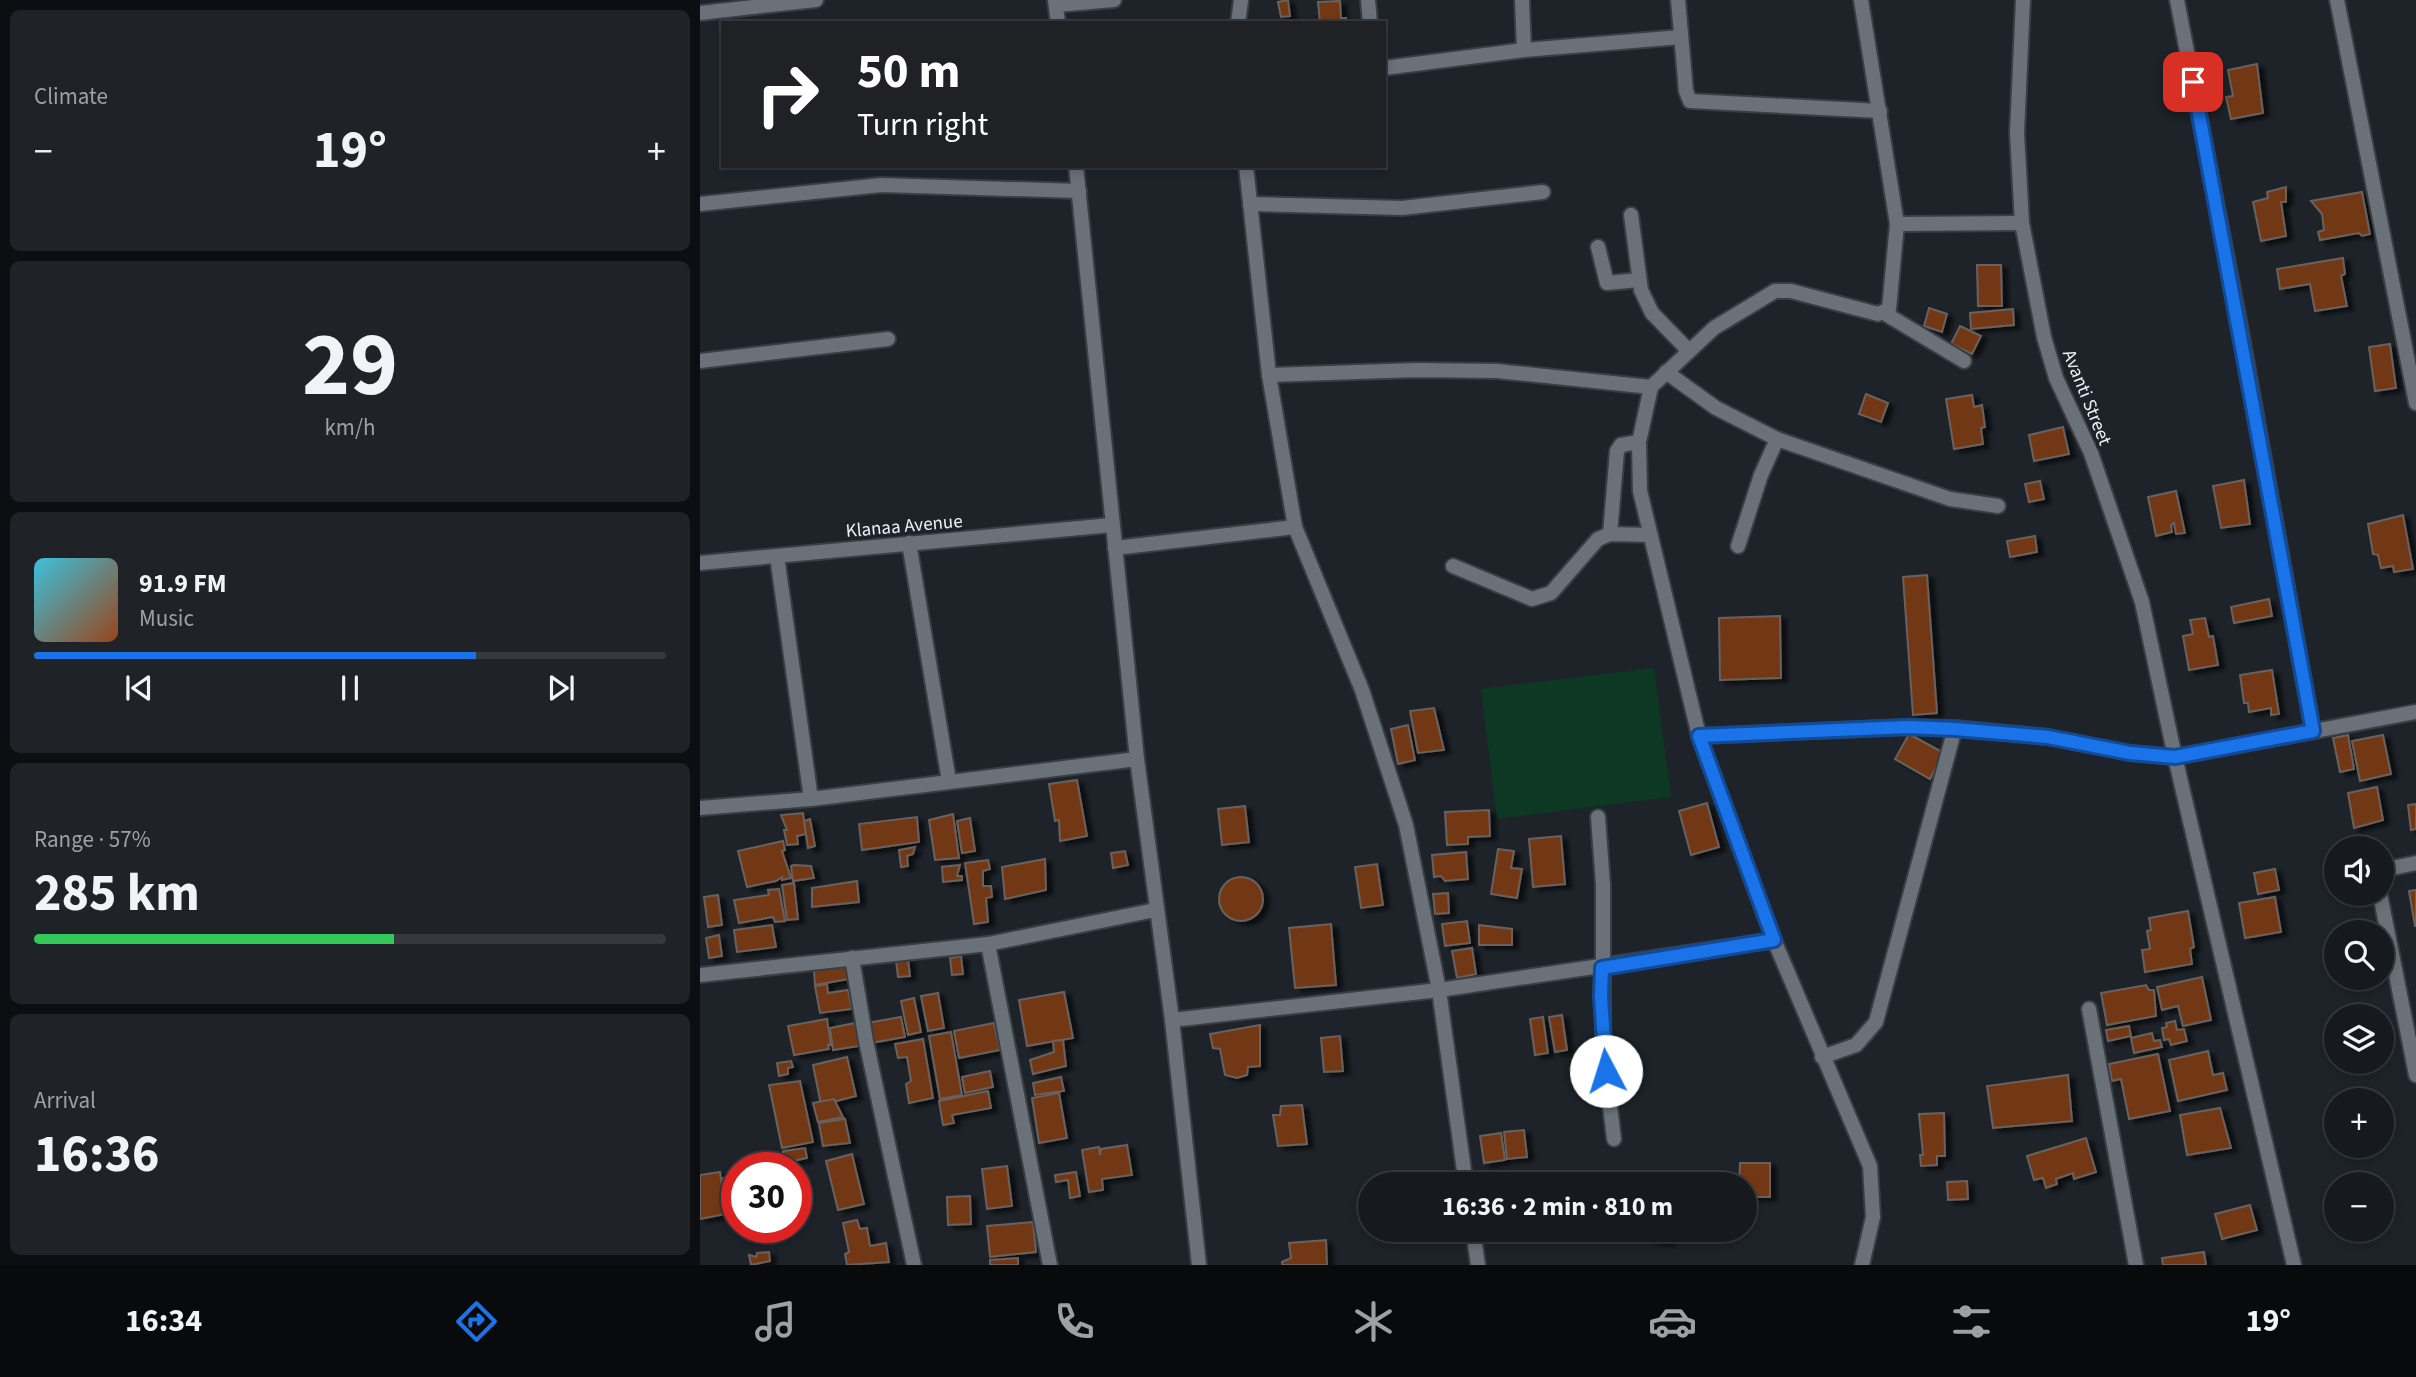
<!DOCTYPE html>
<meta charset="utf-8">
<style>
:root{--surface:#161a1f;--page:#1f2328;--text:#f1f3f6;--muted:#9ea1a4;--line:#35383d;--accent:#1a73e8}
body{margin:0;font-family:"Source Sans 3",sans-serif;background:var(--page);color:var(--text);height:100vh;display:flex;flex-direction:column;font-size:26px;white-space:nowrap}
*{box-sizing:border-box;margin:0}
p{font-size:23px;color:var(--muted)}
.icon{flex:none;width:38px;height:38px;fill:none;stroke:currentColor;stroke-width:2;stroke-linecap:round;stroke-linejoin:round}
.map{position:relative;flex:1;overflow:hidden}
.details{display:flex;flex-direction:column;gap:10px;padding:10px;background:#0c0e11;width:700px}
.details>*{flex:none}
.guide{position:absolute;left:21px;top:21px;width:665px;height:147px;border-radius:0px;box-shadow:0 4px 10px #0003,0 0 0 2px var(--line);background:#202124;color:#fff;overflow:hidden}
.buttons{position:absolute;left:1624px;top:836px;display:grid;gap:14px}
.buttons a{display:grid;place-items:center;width:70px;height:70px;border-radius:50%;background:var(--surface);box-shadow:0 4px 10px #0003,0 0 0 2px var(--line);font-size:35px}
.speed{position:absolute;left:21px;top:1152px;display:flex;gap:14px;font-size:35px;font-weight:700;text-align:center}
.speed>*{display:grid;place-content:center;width:91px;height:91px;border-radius:50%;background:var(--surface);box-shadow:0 4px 10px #0003,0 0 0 2px var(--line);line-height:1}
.speed .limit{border:10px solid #d22;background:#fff;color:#111}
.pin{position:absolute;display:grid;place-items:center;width:60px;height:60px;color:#fff;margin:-30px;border-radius:14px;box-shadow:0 4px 10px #0006}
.me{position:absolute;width:77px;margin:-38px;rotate:355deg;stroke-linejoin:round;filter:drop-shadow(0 0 5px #0008)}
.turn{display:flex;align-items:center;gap:24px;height:147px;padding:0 21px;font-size:32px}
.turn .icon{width:91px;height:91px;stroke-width:2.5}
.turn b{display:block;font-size:49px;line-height:60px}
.big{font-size:52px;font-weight:700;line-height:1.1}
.details .tile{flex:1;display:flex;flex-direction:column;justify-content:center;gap:10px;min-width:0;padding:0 24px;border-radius:10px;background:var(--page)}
.details .dial{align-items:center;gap:0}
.dial b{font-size:91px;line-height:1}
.song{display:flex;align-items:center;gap:21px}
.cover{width:84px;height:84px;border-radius:10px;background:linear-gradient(135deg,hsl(190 70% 55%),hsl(20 70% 35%))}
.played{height:7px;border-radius:4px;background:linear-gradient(90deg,var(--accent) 70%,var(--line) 70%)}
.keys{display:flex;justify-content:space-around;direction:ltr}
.heat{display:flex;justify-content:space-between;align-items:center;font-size:38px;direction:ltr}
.charge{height:10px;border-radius:5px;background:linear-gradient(90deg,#34c759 57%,var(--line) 0)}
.trip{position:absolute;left:658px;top:1172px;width:399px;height:70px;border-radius:35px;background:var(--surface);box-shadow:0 4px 10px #0003,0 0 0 2px var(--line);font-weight:700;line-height:70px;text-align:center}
.tabs{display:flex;height:112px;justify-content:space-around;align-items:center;background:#090a0c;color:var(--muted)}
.tabs .icon{width:49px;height:49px}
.tabs .on{color:var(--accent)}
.tabs b{font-size:32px;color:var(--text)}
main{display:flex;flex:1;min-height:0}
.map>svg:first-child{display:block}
.green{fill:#0d3924}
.building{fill:#723917;stroke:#6a615c;stroke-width:2;filter:url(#shadow)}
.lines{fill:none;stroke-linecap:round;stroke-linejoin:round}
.street-casing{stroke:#393e43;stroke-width:18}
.street{stroke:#6b7179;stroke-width:14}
.route-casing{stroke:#114b97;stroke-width:18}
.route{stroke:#1a73e8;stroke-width:12}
.labels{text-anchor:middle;stroke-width:7;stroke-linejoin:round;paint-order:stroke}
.street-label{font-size:19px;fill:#ecf0f4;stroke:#1d2329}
</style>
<main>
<section class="details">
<div class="tile"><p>Climate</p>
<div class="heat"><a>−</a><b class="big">19°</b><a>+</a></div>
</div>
<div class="tile dial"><b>29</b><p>km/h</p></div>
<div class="tile">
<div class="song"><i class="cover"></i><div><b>91.9 FM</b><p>Music</p></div></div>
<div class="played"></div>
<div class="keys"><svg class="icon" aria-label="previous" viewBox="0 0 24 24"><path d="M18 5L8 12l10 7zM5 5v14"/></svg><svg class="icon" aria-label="pause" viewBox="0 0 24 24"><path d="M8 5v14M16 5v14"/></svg><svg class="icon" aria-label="next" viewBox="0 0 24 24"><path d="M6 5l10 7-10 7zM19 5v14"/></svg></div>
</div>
<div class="tile"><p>Range · 57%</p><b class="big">285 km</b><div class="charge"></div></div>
<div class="tile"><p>Arrival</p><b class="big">16:36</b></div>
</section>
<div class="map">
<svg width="1716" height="1265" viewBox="0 0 1716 1265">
<defs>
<filter id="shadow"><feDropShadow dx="6" dy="3.5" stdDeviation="2" flood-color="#0009"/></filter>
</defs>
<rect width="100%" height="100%" fill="#1d2329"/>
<polygon class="green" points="954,668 971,797 797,819 781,689"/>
<g class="building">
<polygon points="588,0 590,16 581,17 578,2"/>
<polygon points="640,1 641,18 646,18 646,23 620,23 618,2"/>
<polygon points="1557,64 1563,113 1531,119 1526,97 1533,96 1528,70"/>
<polygon points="1586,187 1586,202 1581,202 1586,236 1561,241 1553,202 1568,198 1567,192"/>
<polygon points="1662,192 1670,234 1662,236 1659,233 1620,240 1618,232 1624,230 1622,214 1611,201"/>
<polygon points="1643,258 1645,274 1641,276 1647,306 1615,311 1610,284 1580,289 1577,269"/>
<polygon points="1277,265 1301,265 1302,306 1278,306"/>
<polygon points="1229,308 1247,314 1242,332 1224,326"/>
<polygon points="1313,309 1314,325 1271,329 1270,313"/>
<polygon points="1260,326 1281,336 1272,354 1251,344"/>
<polygon points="1690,344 1696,388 1675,391 1669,347"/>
<polygon points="1166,394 1188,403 1181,422 1159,414"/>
<polygon points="1272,395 1274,407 1282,405 1285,427 1281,428 1283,444 1254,449 1246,399"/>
<polygon points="1363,427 1369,454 1334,461 1329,435"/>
<polygon points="1544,480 1550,524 1521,528 1513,486"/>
<polygon points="1340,481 1344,499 1329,502 1325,484"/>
<polygon points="1476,491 1485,533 1476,534 1474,523 1471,525 1472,532 1456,536 1448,497"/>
<polygon points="1703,515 1713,569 1694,572 1693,566 1681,568 1678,555 1673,554 1668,524"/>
<polygon points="1335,536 1337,552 1310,557 1307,541"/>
<polygon points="1227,575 1237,713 1213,715 1203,577"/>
<polygon points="1569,599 1572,616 1534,623 1531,607"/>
<polygon points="1080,616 1081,678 1020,680 1019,618"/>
<polygon points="1505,618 1509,637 1513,636 1518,665 1489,670 1483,636 1493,634 1490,620"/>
<polygon points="1572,670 1579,714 1571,715 1571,708 1549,712 1548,703 1544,703 1540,675"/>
<polygon points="734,708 744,750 718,753 710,711"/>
<polygon points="708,725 715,760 698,764 691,729"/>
<polygon points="1209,734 1244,753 1230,779 1195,759"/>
<polygon points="1648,735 1654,769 1640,772 1633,738"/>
<polygon points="1683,735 1691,774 1660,781 1652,741"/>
<polygon points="377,780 387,836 360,841 359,820 355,821 349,784"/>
<polygon points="1677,787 1683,820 1654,828 1648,793"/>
<polygon points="1007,803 1019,847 991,855 979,811"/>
<polygon points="1716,804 1716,829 1711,830 1708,805"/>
<polygon points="545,806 549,842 522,845 518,809"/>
<polygon points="789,810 790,836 768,837 768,844 747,845 745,812"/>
<polygon points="103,813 106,834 97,836 98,844 87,845 84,830 87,830 81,815"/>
<polygon points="253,814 259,858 235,860 229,820"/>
<polygon points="217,817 219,842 162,850 159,824"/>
<polygon points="270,818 275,851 262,853 257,821"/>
<polygon points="110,819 115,846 108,848 104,821"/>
<polygon points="861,836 865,884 833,887 829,839"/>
<polygon points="83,841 85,850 82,851 91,878 82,880 82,877 76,881 47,887 38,851"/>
<polygon points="215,847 213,854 207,856 208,866 201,867 199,850"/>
<polygon points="798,849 814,851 811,868 822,869 817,898 791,894"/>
<polygon points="425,851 428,865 413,868 411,853"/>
<polygon points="766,852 768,879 745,881 741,876 734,877 732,855"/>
<polygon points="345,859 346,890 305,899 302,867"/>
<polygon points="288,860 290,869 283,871 283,886 291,886 292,897 286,898 288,922 274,924 265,863"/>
<polygon points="677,864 683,905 661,908 655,867"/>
<polygon points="94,865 111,866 114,878 93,881 91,866"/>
<polygon points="260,865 257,876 262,876 262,880 243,882 242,867"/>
<polygon points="1575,869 1579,890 1558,894 1554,873"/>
<circle cx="541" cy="899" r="22"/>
<polygon points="157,881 159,902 112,907 112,888"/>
<polygon points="94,883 98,919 87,920 82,885"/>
<polygon points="79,889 85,921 75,922 73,917 39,923 34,900 69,895 68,890"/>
<polygon points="1716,890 1716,926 1715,926 1709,891"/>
<polygon points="748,893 749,913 735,914 733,894"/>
<polygon points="18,895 22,925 8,927 4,897"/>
<polygon points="1575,897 1581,932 1545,938 1539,903"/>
<polygon points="1488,911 1494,947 1490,949 1492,964 1445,972 1442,950 1450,949 1447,931 1451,930 1449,918"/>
<polygon points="767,921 770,943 745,946 742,924"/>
<polygon points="631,924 636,985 595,988 589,928"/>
<polygon points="72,925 76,947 37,952 34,930"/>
<polygon points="779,925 812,929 812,945 779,945"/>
<polygon points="19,935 22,956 9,958 6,938"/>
<polygon points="772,948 776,974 757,978 752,951"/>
<polygon points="261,956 263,974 252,975 250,958"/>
<polygon points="208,959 210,976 198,977 196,960"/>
<polygon points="147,965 149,979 115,985 114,971"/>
<polygon points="1502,977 1511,1020 1483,1026 1478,1006 1462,1010 1457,987"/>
<polygon points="127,984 128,993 148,990 152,1009 120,1013 115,986"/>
<polygon points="1446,985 1449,990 1454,990 1456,1016 1407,1025 1401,993"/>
<polygon points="364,992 373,1038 327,1046 319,1000"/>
<polygon points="238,993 244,1028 228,1031 221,996"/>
<polygon points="214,998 221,1032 208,1035 201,1001"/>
<polygon points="862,1015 867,1050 855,1052 849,1017"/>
<polygon points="201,1017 205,1037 171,1043 167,1023"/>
<polygon points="843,1017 848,1053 835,1055 830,1019"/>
<polygon points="127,1019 131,1045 128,1045 129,1049 94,1055 88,1026"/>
<polygon points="1475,1021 1477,1030 1484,1029 1487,1041 1471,1045 1469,1039 1464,1040 1462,1028 1467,1027 1466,1023"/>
<polygon points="155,1023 159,1046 133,1050 130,1028"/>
<polygon points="294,1023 300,1050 259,1058 254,1031"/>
<polygon points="560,1025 560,1066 548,1067 547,1075 537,1078 525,1075 520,1049 513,1048 510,1034"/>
<polygon points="1429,1026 1431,1036 1408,1041 1406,1030"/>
<polygon points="251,1032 262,1095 240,1099 229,1036"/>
<polygon points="1452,1033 1454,1041 1460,1040 1462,1047 1434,1053 1431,1038"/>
<polygon points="640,1036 643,1071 624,1072 621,1038"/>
<polygon points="223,1039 233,1098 209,1103 206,1084 211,1081 207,1057 198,1058 195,1044"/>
<polygon points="363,1040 366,1066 333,1074 330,1060 354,1052 353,1041"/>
<polygon points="1508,1051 1513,1075 1523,1073 1527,1090 1478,1101 1469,1060"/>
<polygon points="1458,1054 1470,1111 1429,1119 1421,1079 1412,1081 1409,1064"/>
<polygon points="147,1057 156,1096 121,1105 113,1065"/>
<polygon points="91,1061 93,1067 88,1068 88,1074 79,1076 77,1063"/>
<polygon points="290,1071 293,1087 265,1093 262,1077"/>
<polygon points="1368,1075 1372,1121 1293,1128 1287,1086"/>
<polygon points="361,1077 364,1091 335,1095 333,1083"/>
<polygon points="100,1081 113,1142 82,1148 69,1085"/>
<polygon points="288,1091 291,1108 252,1115 254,1123 243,1125 239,1101"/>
<polygon points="359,1093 367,1138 339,1143 332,1098"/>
<polygon points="134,1099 143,1117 118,1122 113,1103"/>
<polygon points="602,1105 607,1144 578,1146 573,1115 580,1115 581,1106"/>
<polygon points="1520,1108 1531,1148 1487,1155 1480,1115"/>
<polygon points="1244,1113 1245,1156 1237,1156 1237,1165 1221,1166 1220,1155 1223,1155 1219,1114"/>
<polygon points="145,1119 150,1143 123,1146 119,1123"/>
<polygon points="824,1130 827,1157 807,1159 804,1132"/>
<polygon points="801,1133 805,1160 784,1163 780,1136"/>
<polygon points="1386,1138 1396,1172 1374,1179 1373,1173 1356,1179 1357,1184 1346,1188 1343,1178 1334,1180 1327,1156"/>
<polygon points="427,1145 432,1175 402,1179 403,1190 389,1192 382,1150 399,1147 400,1155 401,1149"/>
<polygon points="105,1148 107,1158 84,1163 83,1151"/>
<polygon points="152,1154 164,1204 138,1210 126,1161"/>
<polygon points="1040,1163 1070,1163 1070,1197 1045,1197 1045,1185 1039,1185"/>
<polygon points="307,1166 312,1206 287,1209 282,1169"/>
<polygon points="20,1172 26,1214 0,1219 0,1175"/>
<polygon points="376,1172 380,1196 370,1198 368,1180 356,1182 355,1175"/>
<polygon points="802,1174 803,1185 781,1185 784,1175"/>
<polygon points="825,1174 826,1185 813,1185 812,1175"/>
<polygon points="35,1175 37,1195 26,1200 23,1178"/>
<polygon points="103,1177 106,1195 96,1197 96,1178"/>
<polygon points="1267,1181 1268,1199 1248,1200 1247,1182"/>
<polygon points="270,1196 271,1224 248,1225 247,1197"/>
<polygon points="1550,1205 1557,1230 1522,1239 1515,1214"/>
<polygon points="157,1220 160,1229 167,1228 170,1246 186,1243 189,1262 147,1265 145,1254 149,1252 143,1223"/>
<polygon points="333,1222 336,1252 290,1257 287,1226"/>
<polygon points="947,1230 969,1230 968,1242 947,1240"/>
<polygon points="626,1240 627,1265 582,1265 582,1262 591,1258 589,1243"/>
<polygon points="69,1252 70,1261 51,1265 49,1255 56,1257 57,1253"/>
<polygon points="1504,1252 1506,1265 1463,1265 1462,1258"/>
<polygon points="318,1258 318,1265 290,1265 290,1260"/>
</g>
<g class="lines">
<g class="street-casing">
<g id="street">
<polyline points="355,0 358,23"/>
<polyline points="668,0 670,23"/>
<polyline points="822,0 824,50"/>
<polyline points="978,0 986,91 990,101 1180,111"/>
<polyline points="1161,0 1197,224 1322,223"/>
<polyline points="1323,0 1317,133 1322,223 1344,337 1356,378 1391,453 1442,602 1475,757 1594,1265"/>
<polyline points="1477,0 1540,326 1613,731"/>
<polyline points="1637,0 1716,403"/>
<polyline points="356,5 414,0"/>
<polyline points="0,13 116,0"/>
<polyline points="538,23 541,0"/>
<polyline points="684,68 824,50 981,37"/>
<polyline points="376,166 437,759 472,1020 499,1265"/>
<polyline points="546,166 569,375 595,527 662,690 706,825 739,990 766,1185"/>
<polyline points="0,204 181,185 379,191"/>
<polyline points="550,204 702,208 843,192"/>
<polyline points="931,215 941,290 952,313 989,351"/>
<polyline points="898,247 907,283 938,280"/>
<polyline points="1184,313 1264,361"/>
<polyline points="0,361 188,339"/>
<polyline points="966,372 1016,408 1077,439 1250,499 1298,506"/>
<polyline points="569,375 717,370 797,371 951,387"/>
<polyline points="910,534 917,451 921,445 939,442"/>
<polyline points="209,543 249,781"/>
<polyline points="1038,546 1061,475 1077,439"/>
<polyline points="415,548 595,527"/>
<polyline points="77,556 111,799"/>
<polyline points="0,563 412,525"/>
<polyline points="753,566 832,599 851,593 898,539 910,534 950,535"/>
<polyline points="999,736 1208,727 1255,728 1348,737 1430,753 1475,757 1716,712"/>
<polyline points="0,808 111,799 437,759"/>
<polyline points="898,817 903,885 903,1049 914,1139"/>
<polyline points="1682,870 1716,863"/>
<polyline points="1680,894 1716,1075"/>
<polyline points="288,944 350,1265"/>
<polyline points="152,958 166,1041 214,1265"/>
<polyline points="0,975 288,944 455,910"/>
<polyline points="1389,1009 1436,1265"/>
<polyline points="472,1020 739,990 1074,940"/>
<polyline points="1122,1057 1156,1045 1176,1022 1255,728"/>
<polyline points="773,1230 778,1265"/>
<polyline points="1162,1265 1173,1217 1170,1166 1074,940 999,736 940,491 939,442 951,387 1014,328 1075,291 1091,291 1178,314 1189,309 1197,224"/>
</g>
</g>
<use href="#street" class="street"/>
</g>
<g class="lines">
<g class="route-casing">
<polyline id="route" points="906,1071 901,997 902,968 1074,940 999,736 1208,727 1255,729 1348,737 1430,753 1475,757 1613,731 1493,82"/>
</g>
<use href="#route" class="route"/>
</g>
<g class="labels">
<g class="street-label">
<text transform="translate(1388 397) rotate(68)" y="7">Avanti Street</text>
<text transform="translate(204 525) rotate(-5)" y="7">Klanaa Avenue</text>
</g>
</g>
</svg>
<div class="buttons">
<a><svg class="icon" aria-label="sound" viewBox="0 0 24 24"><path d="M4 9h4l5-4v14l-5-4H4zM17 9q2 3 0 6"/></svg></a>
<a><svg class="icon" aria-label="search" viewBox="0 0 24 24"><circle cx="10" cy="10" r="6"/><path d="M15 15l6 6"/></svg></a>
<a><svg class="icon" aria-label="layers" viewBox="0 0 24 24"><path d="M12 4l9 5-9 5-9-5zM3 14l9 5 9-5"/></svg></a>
<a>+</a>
<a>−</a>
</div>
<div class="speed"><div class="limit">30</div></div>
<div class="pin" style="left:1493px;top:82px;background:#d93025"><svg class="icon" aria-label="arrive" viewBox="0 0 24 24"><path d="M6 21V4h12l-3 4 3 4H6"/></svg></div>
<svg class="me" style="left:906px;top:1071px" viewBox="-20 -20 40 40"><circle r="19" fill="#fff"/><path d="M0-13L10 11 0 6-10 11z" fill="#1a73e8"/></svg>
<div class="trip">16:36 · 2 min · 810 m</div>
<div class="guide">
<div class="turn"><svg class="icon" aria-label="right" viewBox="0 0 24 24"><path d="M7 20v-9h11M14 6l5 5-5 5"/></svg><div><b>50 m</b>Turn right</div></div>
</div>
</div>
</main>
<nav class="tabs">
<b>16:34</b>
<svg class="icon on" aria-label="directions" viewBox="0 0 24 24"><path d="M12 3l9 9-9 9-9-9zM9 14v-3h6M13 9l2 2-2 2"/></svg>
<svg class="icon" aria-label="music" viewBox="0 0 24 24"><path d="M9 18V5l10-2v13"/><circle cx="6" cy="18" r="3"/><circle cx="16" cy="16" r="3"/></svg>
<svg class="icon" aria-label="phone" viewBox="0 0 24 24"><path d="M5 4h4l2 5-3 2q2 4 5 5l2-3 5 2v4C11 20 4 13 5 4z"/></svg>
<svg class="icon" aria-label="climate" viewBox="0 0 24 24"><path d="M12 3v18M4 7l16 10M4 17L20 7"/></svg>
<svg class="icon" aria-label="car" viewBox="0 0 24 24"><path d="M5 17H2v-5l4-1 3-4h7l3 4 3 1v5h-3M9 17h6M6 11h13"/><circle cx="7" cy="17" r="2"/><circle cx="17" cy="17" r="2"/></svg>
<svg class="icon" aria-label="filters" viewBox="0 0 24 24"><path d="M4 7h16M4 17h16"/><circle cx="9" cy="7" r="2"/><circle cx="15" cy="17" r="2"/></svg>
<b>19°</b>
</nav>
